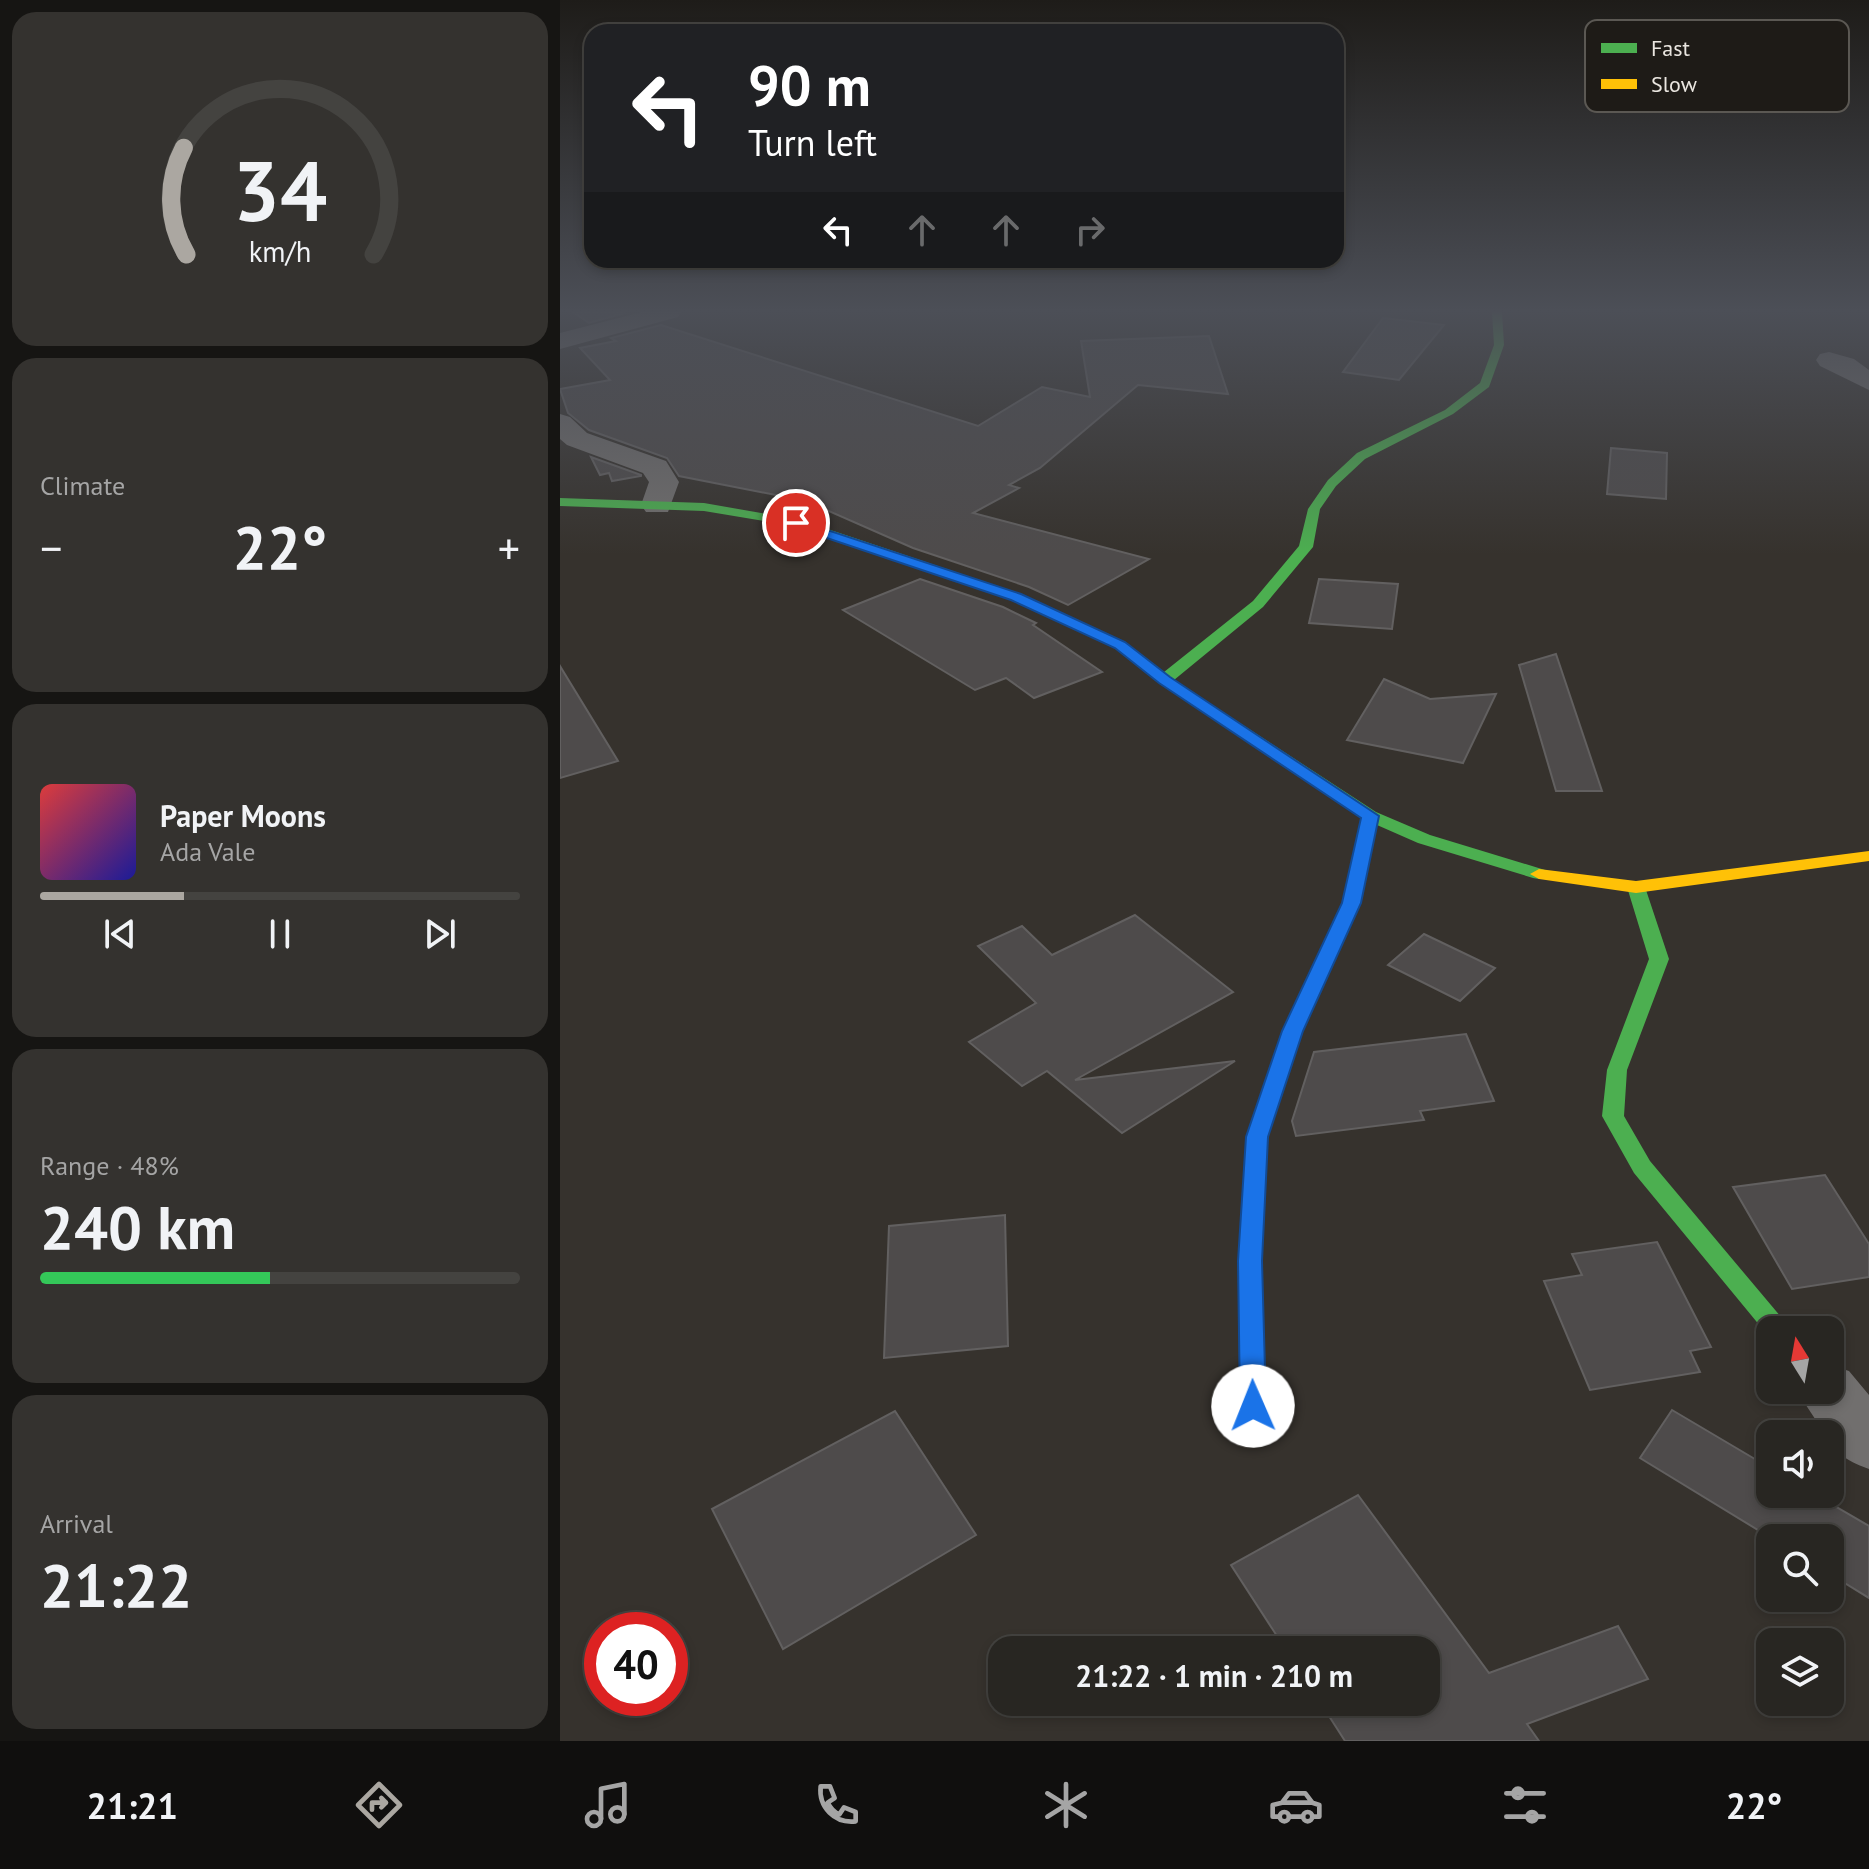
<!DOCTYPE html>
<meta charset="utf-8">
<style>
:root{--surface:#282622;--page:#34322f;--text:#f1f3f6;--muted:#a5a5a5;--line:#444340;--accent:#aba7a1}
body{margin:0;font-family:"PT Sans",sans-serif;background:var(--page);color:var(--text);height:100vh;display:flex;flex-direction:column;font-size:30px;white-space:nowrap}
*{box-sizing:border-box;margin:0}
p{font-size:26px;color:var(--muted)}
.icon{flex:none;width:44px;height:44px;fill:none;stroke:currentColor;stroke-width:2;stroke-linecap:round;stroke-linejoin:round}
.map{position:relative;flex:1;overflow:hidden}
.drawer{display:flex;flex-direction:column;gap:12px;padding:12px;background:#161513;width:560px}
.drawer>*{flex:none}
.hud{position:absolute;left:24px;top:24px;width:760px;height:244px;border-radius:24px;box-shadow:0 4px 12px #0003,0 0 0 2px var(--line);background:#202124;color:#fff;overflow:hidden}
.needle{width:52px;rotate:349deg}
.tools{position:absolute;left:1196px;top:1316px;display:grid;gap:16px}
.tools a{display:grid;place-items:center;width:88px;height:88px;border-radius:16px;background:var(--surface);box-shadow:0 4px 12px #0003,0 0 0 2px var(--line);font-size:40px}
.speed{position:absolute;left:24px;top:1612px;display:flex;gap:16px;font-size:40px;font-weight:700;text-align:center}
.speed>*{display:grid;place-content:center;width:104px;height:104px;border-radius:50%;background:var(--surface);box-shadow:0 4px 12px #0003,0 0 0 2px var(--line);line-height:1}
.speed .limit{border:12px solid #d22;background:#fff;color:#111}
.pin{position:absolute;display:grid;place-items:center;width:68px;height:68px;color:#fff;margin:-34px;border:4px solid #fff;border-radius:50%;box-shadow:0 2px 8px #0007}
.me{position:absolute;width:88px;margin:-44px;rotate:359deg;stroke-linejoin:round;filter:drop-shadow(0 0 6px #0008)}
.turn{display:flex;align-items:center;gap:28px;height:168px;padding:0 32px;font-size:36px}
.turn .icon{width:104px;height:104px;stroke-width:2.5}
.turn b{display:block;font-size:56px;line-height:68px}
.lanes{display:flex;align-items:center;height:76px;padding:0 32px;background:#0003;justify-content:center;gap:40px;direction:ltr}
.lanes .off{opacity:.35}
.big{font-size:60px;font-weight:600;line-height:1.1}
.drawer .card{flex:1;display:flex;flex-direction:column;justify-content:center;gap:12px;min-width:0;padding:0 28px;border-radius:24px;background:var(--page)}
.drawer .dial{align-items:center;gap:0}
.dial svg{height:208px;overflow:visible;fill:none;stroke:var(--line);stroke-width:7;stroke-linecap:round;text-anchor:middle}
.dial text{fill:var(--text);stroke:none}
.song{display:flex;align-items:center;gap:24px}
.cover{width:96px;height:96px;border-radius:12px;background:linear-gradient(135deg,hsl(0 70% 55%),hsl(240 70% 35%))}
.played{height:8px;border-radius:4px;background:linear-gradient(90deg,var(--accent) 30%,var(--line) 30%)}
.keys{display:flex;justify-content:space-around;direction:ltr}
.heat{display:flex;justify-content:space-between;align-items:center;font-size:44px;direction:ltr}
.charge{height:12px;border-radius:6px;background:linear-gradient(90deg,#34c759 48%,var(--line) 0)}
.trip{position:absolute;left:428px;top:1636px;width:452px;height:80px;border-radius:24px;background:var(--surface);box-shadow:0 4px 12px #0003,0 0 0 2px var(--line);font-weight:600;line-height:80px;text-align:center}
.dock{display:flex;height:128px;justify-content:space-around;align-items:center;background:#100f0e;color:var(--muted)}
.dock .icon{width:56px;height:56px}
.dock .current{color:var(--accent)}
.dock b{font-size:36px;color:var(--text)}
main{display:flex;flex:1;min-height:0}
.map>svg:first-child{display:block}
.building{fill:#4e4b4b;stroke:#626060;stroke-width:2}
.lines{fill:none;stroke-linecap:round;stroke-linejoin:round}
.street{fill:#716f6e;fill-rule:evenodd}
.fast{fill:#4caf50;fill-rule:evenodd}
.slow{fill:#ffc107;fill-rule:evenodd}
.route{fill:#1a73e8;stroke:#114b97;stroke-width:2}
.key{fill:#1e1b17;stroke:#5b5853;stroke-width:2}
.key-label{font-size:22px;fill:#eae6e0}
</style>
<main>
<section class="drawer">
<div class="card dial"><svg viewBox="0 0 100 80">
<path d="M14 69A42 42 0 1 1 86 69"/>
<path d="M14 69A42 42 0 0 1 13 28" stroke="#aba7a1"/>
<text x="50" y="56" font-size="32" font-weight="700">34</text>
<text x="50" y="72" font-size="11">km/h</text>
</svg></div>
<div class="card"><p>Climate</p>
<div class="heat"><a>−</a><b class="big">22°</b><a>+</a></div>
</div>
<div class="card">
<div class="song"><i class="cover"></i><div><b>Paper Moons</b><p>Ada Vale</p></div></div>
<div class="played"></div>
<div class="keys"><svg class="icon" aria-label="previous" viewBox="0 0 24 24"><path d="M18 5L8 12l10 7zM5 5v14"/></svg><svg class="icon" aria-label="pause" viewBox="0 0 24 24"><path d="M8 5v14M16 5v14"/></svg><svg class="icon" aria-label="next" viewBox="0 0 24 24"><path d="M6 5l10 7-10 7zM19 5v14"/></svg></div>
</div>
<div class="card"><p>Range · 48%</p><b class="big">240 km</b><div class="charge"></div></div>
<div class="card"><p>Arrival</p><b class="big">21:22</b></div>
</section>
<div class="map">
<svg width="1309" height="1741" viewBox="0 0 1309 1741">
<rect width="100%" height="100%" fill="#36322d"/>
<g class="building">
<polygon points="13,312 60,312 65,313 29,323"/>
<polygon points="823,318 884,325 839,380 783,372"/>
<polygon points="101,325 418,426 482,387 530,397 521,341 649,336 668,394 578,385 480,468 449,485 459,488 413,513 589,559 508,605 469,587 353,548 246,501 119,476 107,458 29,430 8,413 0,389 50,380 20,348 56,341 51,338"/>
<polygon points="1051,448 1107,453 1106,499 1047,494"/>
<polygon points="31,457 81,475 81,476 52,481 49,473 40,475"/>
<polygon points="360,579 443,607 476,623 473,625 542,672 474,698 446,678 415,690 283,610"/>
<polygon points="759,579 838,584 832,629 749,623"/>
<polygon points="996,654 1042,791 996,791 959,665"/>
<polygon points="0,666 58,761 0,778"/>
<polygon points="824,679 870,699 936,694 903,763 787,740"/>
<polygon points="575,915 673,992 515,1080 675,1061 562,1133 487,1071 462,1086 409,1042 476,1003 418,946 462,926 492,955"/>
<polygon points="864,934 935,968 900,1001 828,965"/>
<polygon points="906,1034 934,1101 860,1111 864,1120 736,1136 732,1121 754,1052"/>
<polygon points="1265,1175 1309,1244 1309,1277 1232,1289 1173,1187"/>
<polygon points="445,1215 448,1346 324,1358 329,1226"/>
<polygon points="1097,1242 1151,1347 1130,1351 1140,1372 1030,1390 984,1281 1022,1275 1012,1254"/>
<polygon points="1112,1410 1210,1468 1210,1494 1254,1494 1309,1526 1309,1598 1270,1574 1270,1538 1211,1538 1080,1458"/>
<polygon points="335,1411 416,1535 223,1649 152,1509"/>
<polygon points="798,1495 929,1673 1058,1626 1088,1679 967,1724 979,1741 785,1741 760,1702 866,1702 866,1650 726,1650 671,1565"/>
</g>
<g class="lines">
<g class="street">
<polygon points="82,312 121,312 118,317 0,349 0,333"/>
<polygon points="1269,352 1294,359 1309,370 1309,390 1260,366 1256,360 1260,354"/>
<polygon points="0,414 10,417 27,433 106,461 119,482 108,512 86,512 81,505 89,482 83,473 7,445 0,439"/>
<path d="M1270 1365 1289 1371 1309 1395V1469C1292 1463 1272 1454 1270 1434H1265L1236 1390H1270Z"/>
</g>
<g class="fast">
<polygon points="932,312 942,312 944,345 929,387 893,414 805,459 776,486 760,509 753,547 703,607 614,680 816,812 870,835 985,870 988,874 979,879 973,878 858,843 817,825 801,903 742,1031 708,1137 702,1261 706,1406 702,1414 693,1417 684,1414 680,1406 678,1261 686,1137 722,1031 783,903 801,818 599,683 555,648 451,600 233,526 144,511 0,506 0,498 144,503 241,520 461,594 565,642 604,672 693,601 739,546 748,509 768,480 797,453 885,410 920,383 934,345"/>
<polygon points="1076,881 1085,887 1109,959 1067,1070 1064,1116 1090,1161 1226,1323 1229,1330 1210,1330 1210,1338 1074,1173 1042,1116 1047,1070 1089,959 1067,887"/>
</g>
<polygon class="slow" points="1309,851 1309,861 1076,893 979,879 970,874 979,869 1076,881"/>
</g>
<linearGradient id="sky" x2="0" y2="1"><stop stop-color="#1e1c19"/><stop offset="0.56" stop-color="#4c4f57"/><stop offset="1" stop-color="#4c4f57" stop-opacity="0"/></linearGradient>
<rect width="1309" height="555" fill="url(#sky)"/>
<polygon class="route" points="231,521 240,521 461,594 565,642 610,677 819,816 801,903 743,1031 708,1137 702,1261 706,1406 702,1414 693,1417 684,1414 680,1406 678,1261 686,1137 722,1031 782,903 801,818 599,683 555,648 451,600 231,526"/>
<rect x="1025" y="20" width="264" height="92" rx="12" class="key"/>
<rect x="1041" y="43" width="36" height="10" fill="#4caf50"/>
<rect x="1041" y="79" width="36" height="10" fill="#ffc107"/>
<g class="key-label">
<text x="1091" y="56">Fast</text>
<text x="1091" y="92">Slow</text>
</g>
</svg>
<div class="tools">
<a><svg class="needle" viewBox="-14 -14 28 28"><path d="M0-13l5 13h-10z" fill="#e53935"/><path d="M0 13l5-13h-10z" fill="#a5a5a5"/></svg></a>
<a><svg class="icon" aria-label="sound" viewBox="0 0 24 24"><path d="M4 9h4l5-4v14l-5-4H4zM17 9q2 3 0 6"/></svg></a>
<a><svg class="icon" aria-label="search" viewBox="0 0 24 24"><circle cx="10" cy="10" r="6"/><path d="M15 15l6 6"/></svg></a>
<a><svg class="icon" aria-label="layers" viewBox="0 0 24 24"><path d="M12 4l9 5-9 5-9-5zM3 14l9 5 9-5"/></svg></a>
</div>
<div class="speed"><div class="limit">40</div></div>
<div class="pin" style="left:236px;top:523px;background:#d93025"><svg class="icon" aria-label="arrive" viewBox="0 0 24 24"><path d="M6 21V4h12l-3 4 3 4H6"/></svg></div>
<svg class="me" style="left:693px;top:1406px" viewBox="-20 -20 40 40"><circle r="19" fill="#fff"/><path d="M0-13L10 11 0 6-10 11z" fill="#1a73e8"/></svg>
<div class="trip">21:22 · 1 min · 210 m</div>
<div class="hud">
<div class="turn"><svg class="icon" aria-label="left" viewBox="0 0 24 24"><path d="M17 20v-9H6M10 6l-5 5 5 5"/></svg><div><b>90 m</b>Turn left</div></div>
<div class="lanes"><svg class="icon" aria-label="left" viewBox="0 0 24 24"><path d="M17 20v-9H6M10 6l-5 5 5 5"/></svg><svg class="icon off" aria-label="ahead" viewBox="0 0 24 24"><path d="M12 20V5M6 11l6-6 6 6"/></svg><svg class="icon off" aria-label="ahead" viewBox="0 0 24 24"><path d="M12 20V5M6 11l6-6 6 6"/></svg><svg class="icon off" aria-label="right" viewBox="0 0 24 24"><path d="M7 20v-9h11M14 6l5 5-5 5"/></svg></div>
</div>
</div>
</main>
<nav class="dock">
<b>21:21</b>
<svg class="icon current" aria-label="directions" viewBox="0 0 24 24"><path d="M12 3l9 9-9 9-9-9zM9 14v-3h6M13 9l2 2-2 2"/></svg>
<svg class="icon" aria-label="music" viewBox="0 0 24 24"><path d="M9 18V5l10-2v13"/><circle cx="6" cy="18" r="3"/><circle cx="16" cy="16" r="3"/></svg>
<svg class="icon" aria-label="phone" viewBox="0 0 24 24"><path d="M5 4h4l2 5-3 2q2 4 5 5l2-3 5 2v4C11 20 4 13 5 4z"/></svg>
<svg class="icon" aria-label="climate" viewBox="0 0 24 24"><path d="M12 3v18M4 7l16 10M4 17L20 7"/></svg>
<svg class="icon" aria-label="car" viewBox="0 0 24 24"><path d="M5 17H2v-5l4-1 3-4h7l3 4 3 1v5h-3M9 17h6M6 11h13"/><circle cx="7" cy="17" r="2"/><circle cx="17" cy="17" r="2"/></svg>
<svg class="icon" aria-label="filters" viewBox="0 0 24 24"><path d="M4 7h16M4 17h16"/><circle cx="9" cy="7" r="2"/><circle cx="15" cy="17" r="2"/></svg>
<b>22°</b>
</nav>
